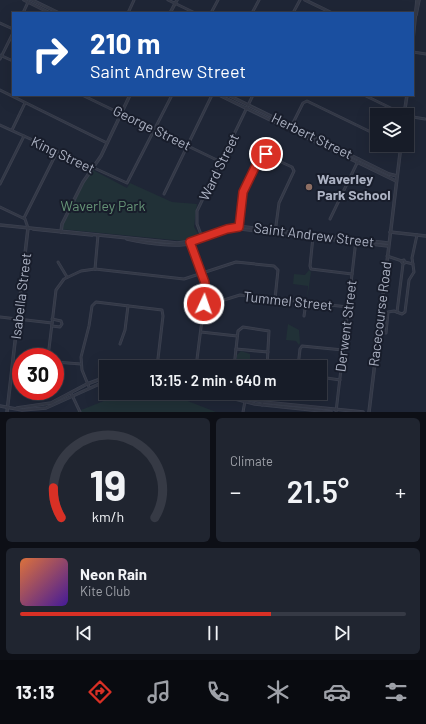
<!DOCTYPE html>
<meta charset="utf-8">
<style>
:root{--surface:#171c28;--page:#202530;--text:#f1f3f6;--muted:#9ea1a8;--line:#363a45;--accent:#d93025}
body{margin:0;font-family:Barlow,sans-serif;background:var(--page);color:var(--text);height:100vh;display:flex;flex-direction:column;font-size:15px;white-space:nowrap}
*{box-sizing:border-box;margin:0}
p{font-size:13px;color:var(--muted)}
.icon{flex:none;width:22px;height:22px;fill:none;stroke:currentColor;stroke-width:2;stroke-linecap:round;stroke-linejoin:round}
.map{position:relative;height:412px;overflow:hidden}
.panel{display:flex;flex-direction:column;gap:6px;padding:6px;background:#0d0f16;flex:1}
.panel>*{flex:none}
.guide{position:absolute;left:12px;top:12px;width:402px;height:84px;border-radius:0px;box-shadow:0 4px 16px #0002,0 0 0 1px var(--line);background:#1a4fa0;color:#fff;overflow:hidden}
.fabs{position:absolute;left:370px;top:108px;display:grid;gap:8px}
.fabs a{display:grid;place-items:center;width:44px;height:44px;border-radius:0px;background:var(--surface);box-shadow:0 4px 16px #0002,0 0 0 1px var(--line);font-size:20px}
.speed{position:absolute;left:12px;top:348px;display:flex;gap:8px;font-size:20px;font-weight:700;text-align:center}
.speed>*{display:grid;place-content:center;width:52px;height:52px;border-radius:50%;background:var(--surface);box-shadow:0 4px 16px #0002,0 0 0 1px var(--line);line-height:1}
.speed .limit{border:6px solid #d22;background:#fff;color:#111}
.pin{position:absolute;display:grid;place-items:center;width:34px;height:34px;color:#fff;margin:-17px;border:2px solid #fff;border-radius:50%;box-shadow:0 1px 4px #0007}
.me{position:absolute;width:44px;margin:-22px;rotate:3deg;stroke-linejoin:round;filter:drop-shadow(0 0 3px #0008)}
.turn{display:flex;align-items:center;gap:14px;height:84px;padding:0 12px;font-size:18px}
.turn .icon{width:52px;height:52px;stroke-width:2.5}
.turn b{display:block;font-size:28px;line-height:34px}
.big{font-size:30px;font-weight:600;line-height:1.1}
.panel .card{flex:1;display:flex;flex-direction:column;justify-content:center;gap:6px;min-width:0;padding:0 14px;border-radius:6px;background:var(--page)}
.panel .dial{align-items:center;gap:0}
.dial svg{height:104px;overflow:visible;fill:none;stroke:var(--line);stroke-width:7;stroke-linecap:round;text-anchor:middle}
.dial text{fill:var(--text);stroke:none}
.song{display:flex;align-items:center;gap:12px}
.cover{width:48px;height:48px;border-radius:6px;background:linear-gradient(135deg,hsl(20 70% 55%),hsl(260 70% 35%))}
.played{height:4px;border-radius:2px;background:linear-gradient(90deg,var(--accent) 65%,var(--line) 65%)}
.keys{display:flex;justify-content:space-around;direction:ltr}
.heat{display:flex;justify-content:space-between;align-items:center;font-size:22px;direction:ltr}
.panel .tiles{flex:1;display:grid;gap:6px;grid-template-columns:1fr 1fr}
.card:last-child{grid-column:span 2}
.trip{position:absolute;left:99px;top:360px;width:228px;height:40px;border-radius:0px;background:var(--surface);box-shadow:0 4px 16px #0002,0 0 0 1px var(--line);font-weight:600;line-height:40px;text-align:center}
.dock{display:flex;height:64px;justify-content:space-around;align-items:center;background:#090b10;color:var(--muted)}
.dock .icon{width:28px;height:28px}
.dock .active{color:var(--accent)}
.dock b{font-size:18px;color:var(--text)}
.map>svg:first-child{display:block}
.green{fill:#213137}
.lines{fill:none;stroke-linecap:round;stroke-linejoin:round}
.minor-casing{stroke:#3c4150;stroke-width:3}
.tertiary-casing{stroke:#3c4150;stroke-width:3.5}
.minor{stroke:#333846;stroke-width:1.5}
.tertiary{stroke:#333846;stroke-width:2}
.route-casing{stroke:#8d1f18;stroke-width:10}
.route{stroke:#d93025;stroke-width:7}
.education-dot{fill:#8d6e63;stroke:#181d2b;stroke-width:1.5}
.labels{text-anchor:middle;stroke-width:4;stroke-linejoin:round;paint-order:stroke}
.street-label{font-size:14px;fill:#acb2c3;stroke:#181d2b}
.poi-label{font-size:14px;font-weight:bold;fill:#acb2c3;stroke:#181d2b;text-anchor:start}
.park-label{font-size:14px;fill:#659376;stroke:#181d2b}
</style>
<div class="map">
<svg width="426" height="412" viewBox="0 0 426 412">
<rect width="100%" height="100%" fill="#1f2636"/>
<g class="green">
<polygon points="91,169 127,188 130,183 172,202 197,204 194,227 199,235 188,241 184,241 60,229"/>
<polygon points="309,270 311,272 307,300 308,286 293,284 294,274 305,275"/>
<polygon points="288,324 299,330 300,343 299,345 296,341 286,340"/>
<polygon points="241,351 250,354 250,360 245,361 241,359 240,361 237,361 237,355"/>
<polygon points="124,393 167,393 216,412 76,412"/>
</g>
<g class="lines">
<g class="minor-casing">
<g id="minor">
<polyline points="168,0 195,13"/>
<polyline points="23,13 29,0"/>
<polyline points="128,13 134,0"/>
<polyline points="211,13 218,0"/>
<polyline points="252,13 259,0"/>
<polyline points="293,13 300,0"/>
<polyline points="0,23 13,29"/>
<polyline points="413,52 426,54"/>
<polyline points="0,55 13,61"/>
<polyline points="0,59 13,33"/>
<polyline points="0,90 107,143"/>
<polyline points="82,95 221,162"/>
<polyline points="364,95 405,115"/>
<polyline points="407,116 425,119"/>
<polyline points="0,125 127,183 172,95"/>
<polyline points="290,129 303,103 307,101 377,135"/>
<polyline points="12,130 25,103"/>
<polyline points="0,184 24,136"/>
<polyline points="164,194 212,95"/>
<polyline points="0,207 25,219 28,228"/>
<polyline points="24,218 57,152"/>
<polyline points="330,219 359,159"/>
<polyline points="239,227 243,192 260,157 266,155 292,167 294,171 279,203 275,233"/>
<polyline points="313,237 310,266 311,269 352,274"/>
<polyline points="203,240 197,224 197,211 253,95"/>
<polyline points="190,242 206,288 196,367"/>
<polyline points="387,256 402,261"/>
<polyline points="58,262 67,277"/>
<polyline points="405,262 413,264"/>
<polyline points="95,269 98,235"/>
<polyline points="204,304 211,304 240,295 348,307"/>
<polyline points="397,312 403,264 401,261 404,260 405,263 403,264"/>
<polyline points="304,316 306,302"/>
<polyline points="0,317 52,323"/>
<polyline points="52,326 60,327 62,324 61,321 52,319"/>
<polyline points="201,332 237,336"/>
<polyline points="378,332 386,333 388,312 394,311 402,314 405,312 409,280 414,272 412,258 417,235"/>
<polyline points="120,344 125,330 128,306"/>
<polyline points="236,349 268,352"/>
<polyline points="48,357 56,290 64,279 81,271 95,269 184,279 236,262 274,266 278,270 275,299"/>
<polyline points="55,362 81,364"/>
<polyline points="234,367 238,331 243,327 269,331 267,367"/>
<polyline points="298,367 300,349 302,346 343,350"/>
<polyline points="320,377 340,380"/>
<polyline points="89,387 82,370 81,357 89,326 92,306 96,302 162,310 163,316 157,367"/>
<polyline points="71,393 80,412"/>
<polyline points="262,405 264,393"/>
<polyline points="243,412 245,401"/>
<polyline points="336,412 356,240"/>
</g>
</g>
<g class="tertiary-casing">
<g id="tertiary">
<polyline points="24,0 50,13"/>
<polyline points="32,0 59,13"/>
<polyline points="305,0 332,13"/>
<polyline points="170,13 177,0"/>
<polyline points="416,15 419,0"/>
<polyline points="413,39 417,0"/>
<polyline points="219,95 396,181"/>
<polyline points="228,95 389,174 397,176"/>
<polyline points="404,115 407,95"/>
<path d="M0 225 177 243C201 242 221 226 245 227L388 243"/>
<polyline points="33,229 92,235"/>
<polyline points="61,232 62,224 83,182 101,156 130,95"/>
<polyline points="390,232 426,236"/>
<path d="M127 239C147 243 174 248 194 243 210 239 224 229 241 229L388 246"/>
<polyline points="212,393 255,404 331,412"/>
<polyline points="221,393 263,402 363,412"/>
<polyline points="0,406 22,410 46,408 106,381"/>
<polyline points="17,408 51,403 87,384 106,377"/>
<polyline points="7,412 28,228"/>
<polyline points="369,412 401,145"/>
</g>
</g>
<use href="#minor" class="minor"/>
<use href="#tertiary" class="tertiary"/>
</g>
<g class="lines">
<g class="route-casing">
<polyline id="route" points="204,304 205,283 190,242 227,229 239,227 243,192 260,157 266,154"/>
</g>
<use href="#route" class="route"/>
</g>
<circle class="education-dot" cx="309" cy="187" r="4"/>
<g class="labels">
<g class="street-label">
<text transform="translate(152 128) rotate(26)" y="5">George Street</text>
<text transform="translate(312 136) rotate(26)" y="5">Herbert Street</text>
<text transform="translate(63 155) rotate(25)" y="5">King Street</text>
<text transform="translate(219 167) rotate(-64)" y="5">Ward Street</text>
<text transform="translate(314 235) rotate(7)" y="5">Saint Andrew Street</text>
<text transform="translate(21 296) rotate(-83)" y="5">Isabella Street</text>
<text transform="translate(288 301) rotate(6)" y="5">Tummel Street</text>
<text transform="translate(380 314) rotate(-83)" y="5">Racecourse Road</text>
<text transform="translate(346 326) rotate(-83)" y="5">Derwent Street</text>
</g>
<g class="poi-label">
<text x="317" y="184">Waverley<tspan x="317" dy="16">Park School</tspan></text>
</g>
<g class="park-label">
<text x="103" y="211">Waverley Park</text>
</g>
</g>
</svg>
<div class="fabs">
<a><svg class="icon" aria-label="layers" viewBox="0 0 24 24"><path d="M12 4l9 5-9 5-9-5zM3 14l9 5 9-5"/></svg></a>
</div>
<div class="speed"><div class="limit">30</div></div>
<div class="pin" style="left:266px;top:154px;background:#d93025"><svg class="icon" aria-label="arrive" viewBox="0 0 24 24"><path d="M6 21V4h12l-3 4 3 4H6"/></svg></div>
<svg class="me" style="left:204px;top:304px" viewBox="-20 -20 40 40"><circle r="17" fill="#d93025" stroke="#fff" stroke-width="3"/><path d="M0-11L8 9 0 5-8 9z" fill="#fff"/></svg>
<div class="trip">13:15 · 2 min · 640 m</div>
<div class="guide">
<div class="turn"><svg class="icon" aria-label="right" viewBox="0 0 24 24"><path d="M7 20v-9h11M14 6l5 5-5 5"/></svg><div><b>210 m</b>Saint Andrew Street</div></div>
</div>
</div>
<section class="panel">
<div class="tiles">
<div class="card dial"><svg viewBox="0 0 100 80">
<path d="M14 69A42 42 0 1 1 86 69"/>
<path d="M14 69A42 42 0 0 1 8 46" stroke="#d93025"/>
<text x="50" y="56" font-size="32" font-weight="700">19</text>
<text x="50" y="72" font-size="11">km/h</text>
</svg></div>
<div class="card"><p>Climate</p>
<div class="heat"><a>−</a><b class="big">21.5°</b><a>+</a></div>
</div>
<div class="card">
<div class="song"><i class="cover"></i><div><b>Neon Rain</b><p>Kite Club</p></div></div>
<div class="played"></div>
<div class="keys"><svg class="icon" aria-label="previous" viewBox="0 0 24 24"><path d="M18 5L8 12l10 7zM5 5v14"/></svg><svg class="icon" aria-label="pause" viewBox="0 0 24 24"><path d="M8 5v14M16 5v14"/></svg><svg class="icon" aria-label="next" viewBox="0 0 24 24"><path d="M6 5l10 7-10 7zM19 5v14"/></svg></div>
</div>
</div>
</section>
<nav class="dock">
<b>13:13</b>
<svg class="icon active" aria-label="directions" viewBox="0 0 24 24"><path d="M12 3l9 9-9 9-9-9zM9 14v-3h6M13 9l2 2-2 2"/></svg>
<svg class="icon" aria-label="music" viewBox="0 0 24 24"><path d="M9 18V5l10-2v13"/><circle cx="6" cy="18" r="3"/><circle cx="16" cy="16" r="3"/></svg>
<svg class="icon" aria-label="phone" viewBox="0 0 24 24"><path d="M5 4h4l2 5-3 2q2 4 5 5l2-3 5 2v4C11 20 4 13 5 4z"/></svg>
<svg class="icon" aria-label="climate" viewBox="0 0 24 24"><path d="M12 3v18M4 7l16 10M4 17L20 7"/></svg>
<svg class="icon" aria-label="car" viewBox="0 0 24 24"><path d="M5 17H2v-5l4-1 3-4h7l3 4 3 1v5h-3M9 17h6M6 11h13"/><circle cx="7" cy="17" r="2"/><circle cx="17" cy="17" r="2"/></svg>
<svg class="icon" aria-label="filters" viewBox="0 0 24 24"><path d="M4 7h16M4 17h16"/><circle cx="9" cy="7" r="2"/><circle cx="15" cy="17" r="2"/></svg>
</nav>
